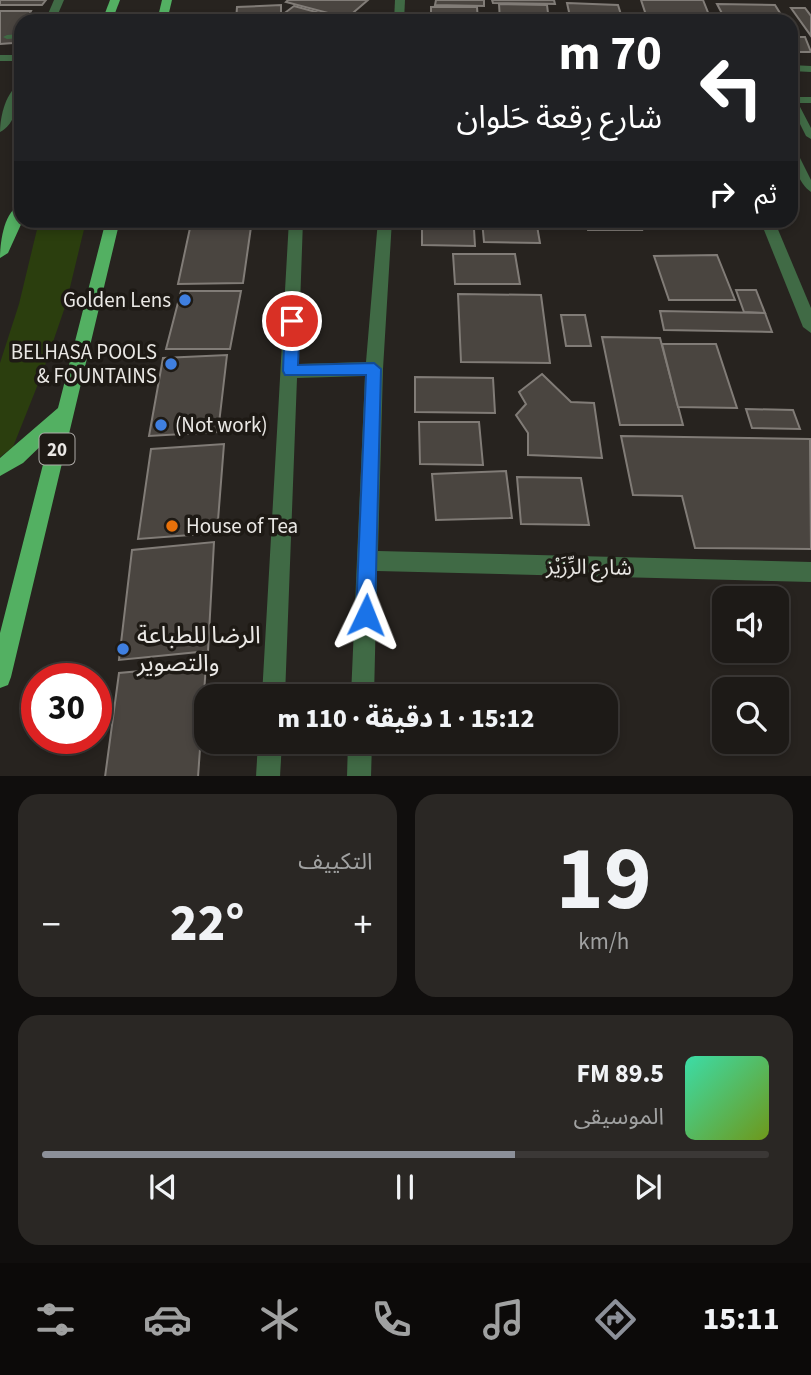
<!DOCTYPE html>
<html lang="ar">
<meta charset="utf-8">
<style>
:root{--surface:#1d1a17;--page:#2a2724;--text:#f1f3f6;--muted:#a0a1a1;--line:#3b3836;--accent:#8c9099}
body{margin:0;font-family:"Source Sans 3","Noto Sans Arabic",sans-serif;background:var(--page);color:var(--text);direction:rtl;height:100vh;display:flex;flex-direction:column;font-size:26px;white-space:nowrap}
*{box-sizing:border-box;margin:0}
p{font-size:23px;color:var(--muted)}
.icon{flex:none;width:38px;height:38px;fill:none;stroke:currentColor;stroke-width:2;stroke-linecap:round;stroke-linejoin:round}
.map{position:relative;height:776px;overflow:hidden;direction:ltr}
.sheet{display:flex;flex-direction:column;gap:18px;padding:18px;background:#100e0d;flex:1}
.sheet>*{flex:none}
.top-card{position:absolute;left:14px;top:14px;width:784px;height:214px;border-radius:21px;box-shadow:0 4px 10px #0003,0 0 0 2px var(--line);direction:rtl;background:#202124;color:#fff;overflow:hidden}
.buttons{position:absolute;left:712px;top:586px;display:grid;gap:14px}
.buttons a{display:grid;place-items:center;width:77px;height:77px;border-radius:14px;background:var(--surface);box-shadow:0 4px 10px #0003,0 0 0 2px var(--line);font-size:35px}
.speed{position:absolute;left:21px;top:663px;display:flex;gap:14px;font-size:35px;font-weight:700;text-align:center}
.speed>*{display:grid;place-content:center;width:91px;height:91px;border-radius:50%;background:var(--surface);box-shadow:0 4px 10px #0003,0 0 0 2px var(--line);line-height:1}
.speed .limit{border:10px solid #d22;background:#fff;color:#111}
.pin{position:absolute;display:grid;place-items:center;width:60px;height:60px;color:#fff;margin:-30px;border:4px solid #fff;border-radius:50%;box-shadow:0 2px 7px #0007}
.me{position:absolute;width:77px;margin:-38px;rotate:2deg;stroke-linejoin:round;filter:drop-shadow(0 0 5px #0008)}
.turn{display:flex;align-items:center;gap:24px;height:147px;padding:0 21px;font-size:32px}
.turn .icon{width:91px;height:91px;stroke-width:2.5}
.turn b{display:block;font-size:49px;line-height:60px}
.then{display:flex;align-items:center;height:66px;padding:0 21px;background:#0003;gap:14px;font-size:26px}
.big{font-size:52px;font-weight:800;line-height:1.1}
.sheet .widget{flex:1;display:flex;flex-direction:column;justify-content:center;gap:10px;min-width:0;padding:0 24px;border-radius:21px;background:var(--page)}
.sheet .dial{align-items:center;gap:0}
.dial b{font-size:91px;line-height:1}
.song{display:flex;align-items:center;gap:21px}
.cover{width:84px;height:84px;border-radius:10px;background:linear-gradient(135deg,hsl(160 70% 55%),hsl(80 70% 35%))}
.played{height:7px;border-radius:4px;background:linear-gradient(90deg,var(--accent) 65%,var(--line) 65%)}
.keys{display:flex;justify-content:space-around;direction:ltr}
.heat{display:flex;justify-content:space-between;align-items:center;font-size:38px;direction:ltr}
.sheet .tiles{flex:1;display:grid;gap:18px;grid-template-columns:1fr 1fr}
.widget:last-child{grid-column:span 2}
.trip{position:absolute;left:194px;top:684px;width:424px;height:70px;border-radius:21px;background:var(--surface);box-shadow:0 4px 10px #0003,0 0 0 2px var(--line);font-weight:800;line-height:70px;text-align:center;direction:rtl}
.menu{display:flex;height:112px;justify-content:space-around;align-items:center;background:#0c0a09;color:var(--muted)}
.menu .icon{width:49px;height:49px}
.menu .selected{color:var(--accent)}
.menu b{font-size:32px;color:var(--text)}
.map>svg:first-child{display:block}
.green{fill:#2b3e0e}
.building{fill:#4a4540;stroke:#817c77;stroke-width:2}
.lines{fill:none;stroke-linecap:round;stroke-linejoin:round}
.lane{fill:#406a45;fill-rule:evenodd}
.street{fill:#406a45;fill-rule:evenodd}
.primary{fill:#53b062;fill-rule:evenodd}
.route{fill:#1a73e8;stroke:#114b97;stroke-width:2}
.shop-dot{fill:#3f7fe0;stroke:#1e1a15;stroke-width:2.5}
.food-dot{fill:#e8710a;stroke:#1e1a15;stroke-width:2.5}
.labels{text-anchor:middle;stroke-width:7;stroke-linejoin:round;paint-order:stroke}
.shield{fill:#1e1a15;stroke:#adaaa7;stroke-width:2}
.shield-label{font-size:19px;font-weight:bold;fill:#eae8e5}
.poi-label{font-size:21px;fill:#eae8e5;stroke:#1e1a15;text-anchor:end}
.street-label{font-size:21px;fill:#eae8e5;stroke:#1e1a15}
.near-poi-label{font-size:24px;fill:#eae8e5;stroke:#1e1a15;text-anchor:start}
</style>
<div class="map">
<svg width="811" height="777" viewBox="0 0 811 777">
<rect width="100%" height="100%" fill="#27231f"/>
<polygon class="green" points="39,221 86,221 66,304 42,374 13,447 0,457 0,363 19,304"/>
<g class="building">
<polygon points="0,0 46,0 42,5 0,5"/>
<polygon points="288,0 368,0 347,18 286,2"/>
<polygon points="436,0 484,0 484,6 435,5"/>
<polygon points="492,0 554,0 555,4 493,3"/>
<polygon points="641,0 703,0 711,20 647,18"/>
<polygon points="567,3 618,5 623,21 571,21"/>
<polygon points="499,4 547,5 549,21 500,21"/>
<polygon points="717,4 775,5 785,21 726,21"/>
<polygon points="281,5 281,21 236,21 237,7"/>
<polygon points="294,6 327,15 320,21 302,21 282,15"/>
<polygon points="431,7 477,7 478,21 431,21"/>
<polygon points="791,8 805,8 811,16 811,36"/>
<polygon points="0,11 31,11 26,21 21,21 21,29 13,43 0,44"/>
<polygon points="791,37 805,37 811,52 798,52"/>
<polygon points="191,220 252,220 251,224"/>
<polygon points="482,220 536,220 540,243 484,242"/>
<polygon points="586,220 639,220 642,230 588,230"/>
<polygon points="251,227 243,283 178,284 190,228"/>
<polygon points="422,228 474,229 475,246 422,245"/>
<polygon points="453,254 515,254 520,284 455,284"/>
<polygon points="717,255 735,300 669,300 654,256"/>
<polygon points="736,290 756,290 765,313 744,312"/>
<polygon points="181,291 241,291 230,349 166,349"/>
<polygon points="458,294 541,295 550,363 461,362"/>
<polygon points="660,311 765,313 772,332 664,330"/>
<polygon points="561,315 585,315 591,346 566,346"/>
<polygon points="602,337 660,338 683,425 620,425"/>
<polygon points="662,344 716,344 737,408 678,407"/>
<polygon points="227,355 218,432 149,436 163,358"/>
<polygon points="542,374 571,402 594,403 602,458 528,455 528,433 516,415 526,404 519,392"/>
<polygon points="415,377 493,378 495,413 415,412"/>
<polygon points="746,409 793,410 800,429 752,428"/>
<polygon points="419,422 479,422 483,465 420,464"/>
<polygon points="621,436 810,439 811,549 695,548 682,496 633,495"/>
<polygon points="224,444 217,533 138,539 151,449"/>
<polygon points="506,471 512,518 436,520 432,474"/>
<polygon points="517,477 581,478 589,525 521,524"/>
<polygon points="214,542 208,651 119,660 132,550"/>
<polygon points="206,665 198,777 105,777 119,673"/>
</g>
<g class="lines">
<g class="lane">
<polygon points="21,34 21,38 7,39 3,37 7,35"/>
<polygon points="791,97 811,97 811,103 798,103 811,128 811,139 806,136 791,106"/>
<path d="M791 147 796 150 811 180V192C799 184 791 162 791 147Z"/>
</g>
<g class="street">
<polygon points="54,0 64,0 55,21 45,21"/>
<polygon points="395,0 405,0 404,21 394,21"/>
<rect x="0" y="55" width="21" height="6"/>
<polygon points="791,65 811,66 811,72 791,71"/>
<path d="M21 83C21 99 15 125 0 132 0 116 6 91 21 83Z"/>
<polygon points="289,220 303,220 298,364 366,362 378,220 392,220 383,369 378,551 811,562 811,582 377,571 374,696 351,696 365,376 297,378 285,696 262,696"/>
<polygon points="760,220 774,220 811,308 811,333 803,327"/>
<polygon points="258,742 282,742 280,777 256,777"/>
<polygon points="348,742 372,742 371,777 347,777"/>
</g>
<g class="primary">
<polygon points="110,0 120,0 112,21 102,21"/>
<polygon points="162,0 172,0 167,21 157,21"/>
<path d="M21 204 23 220 8 253 0 258C0 242 4 211 21 204Z"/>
<polygon points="106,220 120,220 11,677 8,685 0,688 0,633 50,437 23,463 0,476 0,458 58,408"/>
</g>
</g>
<polygon class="route" points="292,315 300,321 298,365 374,363 381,369 375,615 373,622 366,625 359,622 356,615 366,375 285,375 283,371 285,321"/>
<g class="shop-dot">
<circle cx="185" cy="300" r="7"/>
<circle cx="171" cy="364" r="7"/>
<circle cx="161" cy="425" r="7"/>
<circle cx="123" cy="649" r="7"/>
</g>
<circle class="food-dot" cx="172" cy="526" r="7"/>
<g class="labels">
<rect class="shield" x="39.5" y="433.5" width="35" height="31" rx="5"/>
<g class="shield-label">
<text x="57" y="456">20</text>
</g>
<g class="poi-label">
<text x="171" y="307">Golden Lens</text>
<text x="157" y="359">BELHASA POOLS<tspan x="157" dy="24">&amp; FOUNTAINS</tspan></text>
<text x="175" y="432" text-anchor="start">(Not work)</text>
<text x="186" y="533" text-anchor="start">House of Tea</text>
</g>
<g class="street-label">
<text transform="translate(589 567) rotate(1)" y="7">شارع الرِّزَيْز</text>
</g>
<g class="near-poi-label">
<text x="137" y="643">الرضا للطباعة<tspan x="137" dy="28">والتصوير</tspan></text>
</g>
</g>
</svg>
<div class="buttons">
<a><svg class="icon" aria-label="sound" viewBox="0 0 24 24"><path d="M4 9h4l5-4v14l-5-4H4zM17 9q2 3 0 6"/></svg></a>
<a><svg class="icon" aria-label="search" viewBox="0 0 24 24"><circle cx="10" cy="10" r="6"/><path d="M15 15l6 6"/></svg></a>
</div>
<div class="speed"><div class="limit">30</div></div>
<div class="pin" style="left:292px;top:321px;background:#d93025"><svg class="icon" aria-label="arrive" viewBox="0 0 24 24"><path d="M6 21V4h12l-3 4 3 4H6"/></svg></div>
<svg class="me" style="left:366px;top:615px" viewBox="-20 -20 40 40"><path d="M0-17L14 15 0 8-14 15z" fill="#1a73e8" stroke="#fff" stroke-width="4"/></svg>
<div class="trip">15:12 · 1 دقيقة · 110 m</div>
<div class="top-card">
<div class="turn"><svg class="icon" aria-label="left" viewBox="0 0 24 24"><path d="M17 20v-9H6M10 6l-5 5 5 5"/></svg><div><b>70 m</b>شارع رِقعة حَلوان</div></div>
<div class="then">ثم<svg class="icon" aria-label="right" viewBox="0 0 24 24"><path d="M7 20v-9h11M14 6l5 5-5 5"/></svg></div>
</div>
</div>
<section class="sheet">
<div class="tiles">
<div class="widget dial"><b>19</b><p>km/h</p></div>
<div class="widget"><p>التكييف</p>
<div class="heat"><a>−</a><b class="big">22°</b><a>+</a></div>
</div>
<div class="widget">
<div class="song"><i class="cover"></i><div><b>89.5 FM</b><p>الموسيقى</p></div></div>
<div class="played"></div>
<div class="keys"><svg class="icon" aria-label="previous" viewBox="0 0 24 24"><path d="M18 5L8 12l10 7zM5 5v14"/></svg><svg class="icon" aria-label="pause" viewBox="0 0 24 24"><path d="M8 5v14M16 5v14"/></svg><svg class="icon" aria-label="next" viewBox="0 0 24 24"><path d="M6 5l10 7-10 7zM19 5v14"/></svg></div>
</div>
</div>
</section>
<nav class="menu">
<b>15:11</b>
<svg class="icon selected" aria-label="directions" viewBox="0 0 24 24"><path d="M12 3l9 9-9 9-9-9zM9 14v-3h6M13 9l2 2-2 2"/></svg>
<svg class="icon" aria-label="music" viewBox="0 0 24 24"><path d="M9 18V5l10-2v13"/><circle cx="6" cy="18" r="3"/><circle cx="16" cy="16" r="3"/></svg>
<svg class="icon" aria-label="phone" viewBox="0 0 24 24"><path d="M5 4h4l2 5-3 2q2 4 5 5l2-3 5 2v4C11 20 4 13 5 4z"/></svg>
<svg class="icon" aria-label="climate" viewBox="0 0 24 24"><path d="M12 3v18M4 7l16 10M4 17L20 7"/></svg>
<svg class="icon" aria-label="car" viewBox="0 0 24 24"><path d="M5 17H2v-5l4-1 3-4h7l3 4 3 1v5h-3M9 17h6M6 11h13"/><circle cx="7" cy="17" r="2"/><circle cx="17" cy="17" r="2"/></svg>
<svg class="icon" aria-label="filters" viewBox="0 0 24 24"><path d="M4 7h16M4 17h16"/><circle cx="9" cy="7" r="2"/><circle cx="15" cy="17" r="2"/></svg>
</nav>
